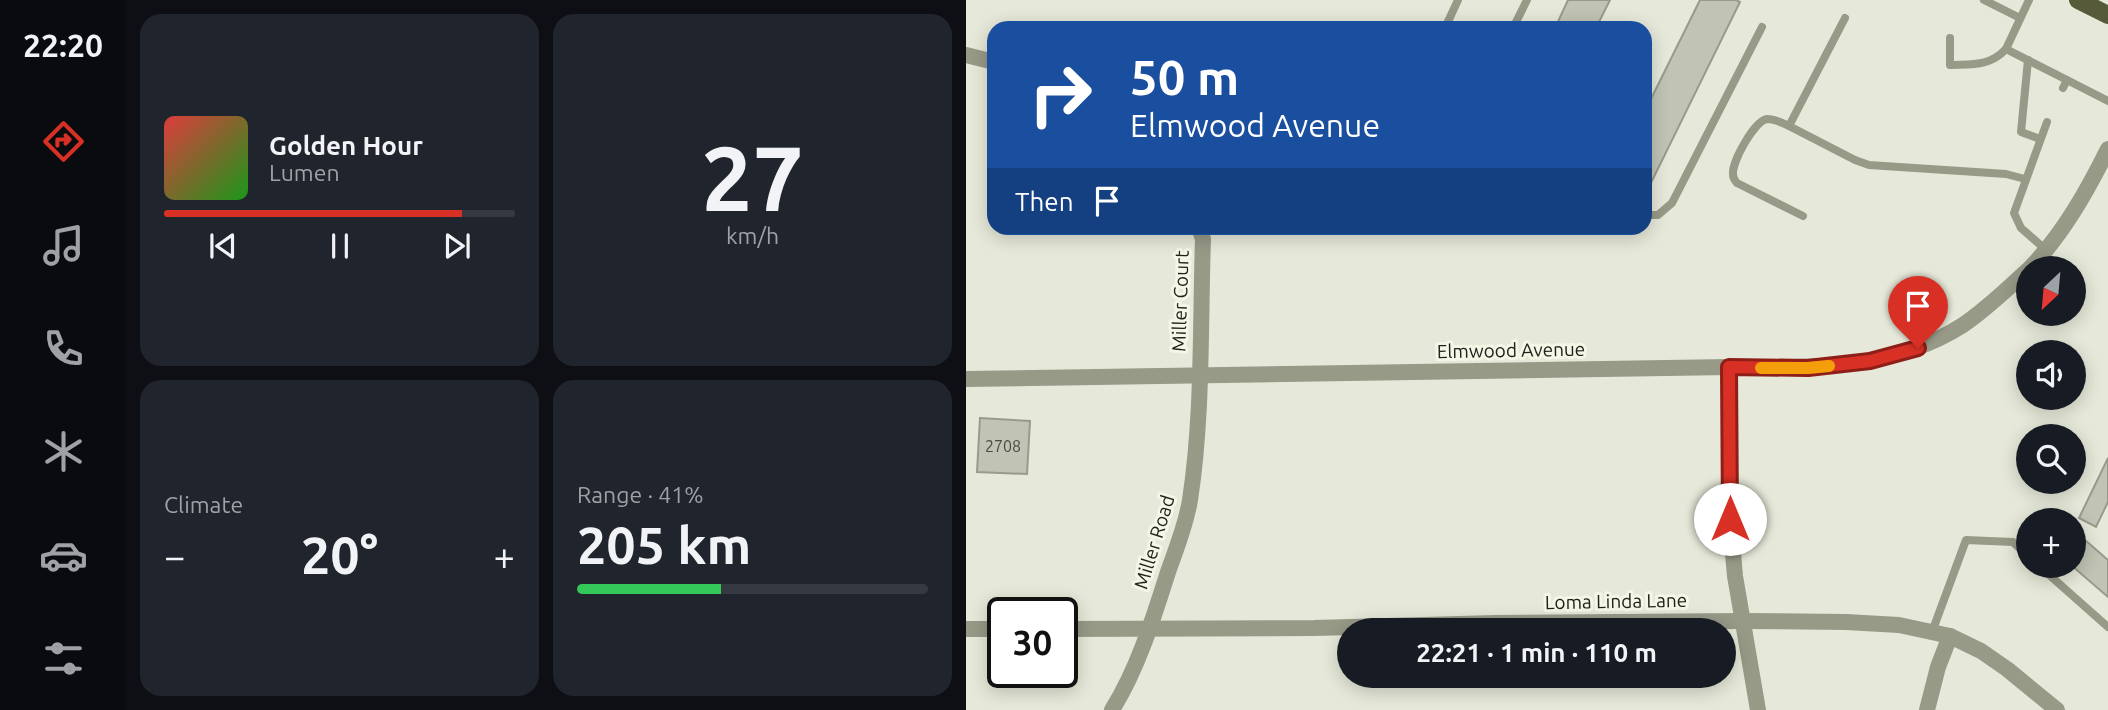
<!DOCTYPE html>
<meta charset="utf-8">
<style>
:root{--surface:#171b24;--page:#20242c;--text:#f1f3f6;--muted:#9ea1a6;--line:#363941;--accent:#d93025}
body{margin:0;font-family:Ubuntu,sans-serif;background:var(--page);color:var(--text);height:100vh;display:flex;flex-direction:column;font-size:26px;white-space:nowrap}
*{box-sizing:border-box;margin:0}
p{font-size:23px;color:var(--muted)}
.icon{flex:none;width:38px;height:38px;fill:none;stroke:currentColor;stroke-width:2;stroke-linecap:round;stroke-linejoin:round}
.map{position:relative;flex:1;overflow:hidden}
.sheet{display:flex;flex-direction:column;gap:14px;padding:14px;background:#0d0f14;width:840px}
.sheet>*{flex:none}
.banner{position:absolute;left:21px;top:21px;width:665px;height:214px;border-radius:21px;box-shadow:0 4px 18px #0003;background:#1a4fa0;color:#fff;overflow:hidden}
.needle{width:46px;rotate:206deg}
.buttons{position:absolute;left:1050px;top:256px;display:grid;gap:14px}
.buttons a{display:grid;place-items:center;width:70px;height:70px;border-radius:50%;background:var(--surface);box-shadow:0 4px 18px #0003;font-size:35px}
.speed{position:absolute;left:21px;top:597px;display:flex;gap:14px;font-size:35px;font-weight:700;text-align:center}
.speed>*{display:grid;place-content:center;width:91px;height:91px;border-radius:50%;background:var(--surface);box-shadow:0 4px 18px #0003;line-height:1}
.speed .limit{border:4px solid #111;border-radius:10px;background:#fff;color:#111}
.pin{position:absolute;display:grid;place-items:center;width:60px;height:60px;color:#fff;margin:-72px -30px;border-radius:50% 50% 50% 0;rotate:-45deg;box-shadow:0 0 7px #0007}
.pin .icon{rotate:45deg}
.me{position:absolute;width:77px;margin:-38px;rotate:0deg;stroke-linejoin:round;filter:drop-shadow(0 0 5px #0008)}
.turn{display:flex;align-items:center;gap:24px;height:147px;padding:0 28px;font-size:32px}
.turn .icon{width:91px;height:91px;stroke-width:2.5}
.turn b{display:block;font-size:49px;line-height:60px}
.then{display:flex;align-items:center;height:66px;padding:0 28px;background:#0003;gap:14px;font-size:26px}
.big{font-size:52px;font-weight:600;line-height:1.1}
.sheet .tile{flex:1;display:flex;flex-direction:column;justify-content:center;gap:10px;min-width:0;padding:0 24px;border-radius:21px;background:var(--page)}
.sheet .dial{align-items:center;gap:0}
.dial b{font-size:91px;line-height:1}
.song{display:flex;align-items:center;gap:21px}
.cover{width:84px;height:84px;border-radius:10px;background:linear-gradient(135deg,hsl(0 70% 55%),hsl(120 70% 35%))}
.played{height:7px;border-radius:4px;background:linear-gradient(90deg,var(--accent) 85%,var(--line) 85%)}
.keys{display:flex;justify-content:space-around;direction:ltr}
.heat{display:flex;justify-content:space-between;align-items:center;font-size:38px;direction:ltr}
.charge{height:10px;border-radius:5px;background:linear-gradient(90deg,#34c759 41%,var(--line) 0)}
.sheet .tiles{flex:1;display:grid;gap:14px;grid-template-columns:repeat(2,1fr)}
.trip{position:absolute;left:371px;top:618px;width:399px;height:70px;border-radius:35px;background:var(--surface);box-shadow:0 4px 18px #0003;font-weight:600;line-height:70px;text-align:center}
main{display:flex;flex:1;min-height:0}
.dock{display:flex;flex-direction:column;width:126px;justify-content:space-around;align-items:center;background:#090b0e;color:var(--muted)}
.dock .icon{width:49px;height:49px}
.dock .selected{color:var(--accent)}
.dock b{font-size:32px;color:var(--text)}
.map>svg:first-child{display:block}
.building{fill:#c1c4b4;stroke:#989b8c;stroke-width:2}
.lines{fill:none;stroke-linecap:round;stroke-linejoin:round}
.service{stroke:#979a87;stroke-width:8}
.minor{stroke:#979a87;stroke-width:16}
.primary{stroke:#565a39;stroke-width:18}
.route-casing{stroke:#8d1f18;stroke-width:18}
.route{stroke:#d93025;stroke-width:12}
.slow{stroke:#f59e0b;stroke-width:12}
.labels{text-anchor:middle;stroke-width:6;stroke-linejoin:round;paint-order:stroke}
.number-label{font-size:16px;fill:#494a42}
.street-label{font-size:19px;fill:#21221c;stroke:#f4f6e6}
</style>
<main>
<nav class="dock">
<b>22:20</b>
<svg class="icon selected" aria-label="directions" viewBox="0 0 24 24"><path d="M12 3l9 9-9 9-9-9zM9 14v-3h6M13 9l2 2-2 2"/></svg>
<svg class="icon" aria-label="music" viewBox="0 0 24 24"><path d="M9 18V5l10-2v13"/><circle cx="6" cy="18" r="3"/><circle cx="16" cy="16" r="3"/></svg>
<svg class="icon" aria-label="phone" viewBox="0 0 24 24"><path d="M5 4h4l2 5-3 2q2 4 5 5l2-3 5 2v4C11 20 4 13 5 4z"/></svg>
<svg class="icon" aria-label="climate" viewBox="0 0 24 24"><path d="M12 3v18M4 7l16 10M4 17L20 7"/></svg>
<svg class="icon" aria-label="car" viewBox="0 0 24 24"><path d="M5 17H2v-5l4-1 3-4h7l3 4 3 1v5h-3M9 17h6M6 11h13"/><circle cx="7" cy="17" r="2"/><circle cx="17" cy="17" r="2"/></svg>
<svg class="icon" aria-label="filters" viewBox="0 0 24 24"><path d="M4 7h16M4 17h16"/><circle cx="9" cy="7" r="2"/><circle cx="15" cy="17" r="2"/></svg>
</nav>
<section class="sheet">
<div class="tiles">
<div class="tile">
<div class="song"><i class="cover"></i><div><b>Golden Hour</b><p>Lumen</p></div></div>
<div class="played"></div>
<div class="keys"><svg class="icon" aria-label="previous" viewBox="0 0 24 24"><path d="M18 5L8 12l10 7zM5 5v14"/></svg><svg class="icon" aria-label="pause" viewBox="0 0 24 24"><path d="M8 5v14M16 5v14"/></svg><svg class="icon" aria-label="next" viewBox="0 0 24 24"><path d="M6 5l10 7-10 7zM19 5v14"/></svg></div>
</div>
<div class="tile dial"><b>27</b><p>km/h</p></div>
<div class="tile"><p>Climate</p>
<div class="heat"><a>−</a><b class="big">20°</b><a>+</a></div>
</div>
<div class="tile"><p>Range · 41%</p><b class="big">205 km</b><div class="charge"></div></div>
</div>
</section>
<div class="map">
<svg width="1142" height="710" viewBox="0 0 1142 710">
<rect width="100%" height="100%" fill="#e6e9d9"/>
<g class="building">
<polygon points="602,0 644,0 630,28 589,28"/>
<polygon points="734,0 770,0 774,2 683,187 679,185 679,111"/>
<polygon points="14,418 64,421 61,474 11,472"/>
<polygon points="1142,458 1142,502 1130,527 1113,518"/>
<polygon points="1111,533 1142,560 1142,597 1105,565 1108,565 1108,537"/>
</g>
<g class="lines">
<g class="service">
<polyline points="1018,0 1054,18"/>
<polyline points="1063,0 1040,49 1101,80"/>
<polyline points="879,18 823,126 889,160 903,165 1040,174 1059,179"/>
<polyline points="479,28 492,0"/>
<polyline points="547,28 561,0"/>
<path d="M984 38V65C1006 64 1023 67 1040 49"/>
<polyline points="1062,60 1055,132 1074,139"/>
<polyline points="1097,88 1101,80 1142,101"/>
<path d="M823 126C817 123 808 119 801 119 788 121 766 162 767 174 767 179 768 179 771 183L837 216"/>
<polyline points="679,215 692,215 706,203 796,27"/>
<polyline points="1079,249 1055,228 1048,213 1081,122"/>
<polyline points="1072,565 1142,627"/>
<polyline points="966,632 1000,540 1047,542 1062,556"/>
</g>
<g class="minor">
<polyline points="0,55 28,62"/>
<path d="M1064 268C1097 234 1121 191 1142 149"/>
<polyline points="763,367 764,519 769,576 792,710"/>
<path d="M0 379 763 367C843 368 927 370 997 325 1021 309 1041 289 1062 270"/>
<polyline points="0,629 37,629"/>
<polyline points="96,629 348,628 530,623 775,621 880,622 933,625 984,636 1015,651 1041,669 1091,710"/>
<path d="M146 710C172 668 187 619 202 572 210 549 220 525 224 500 237 415 234 326 237 239L233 228"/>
<polyline points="961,710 972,667 984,636"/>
</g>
<polyline class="primary" points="1112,0 1142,15"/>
</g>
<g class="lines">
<g class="route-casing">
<polyline id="route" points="764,519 763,367 842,368 904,361 952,348"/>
</g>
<use href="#route" class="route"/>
<polyline class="slow" points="795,368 842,368 863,366"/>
</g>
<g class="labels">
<g class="number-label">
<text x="37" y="452">2708</text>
</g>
<g class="street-label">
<text transform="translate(214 301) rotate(-88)" y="7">Miller Court</text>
<text transform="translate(545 350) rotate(-1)" y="7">Elmwood Avenue</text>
<text transform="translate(188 542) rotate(-73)" y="7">Miller Road</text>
<text transform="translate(650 601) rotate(-1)" y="7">Loma Linda Lane</text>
</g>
</g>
</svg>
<div class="buttons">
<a><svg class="needle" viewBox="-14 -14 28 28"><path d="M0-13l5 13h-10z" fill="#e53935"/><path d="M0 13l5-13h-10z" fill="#9ea1a6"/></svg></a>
<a><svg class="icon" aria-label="sound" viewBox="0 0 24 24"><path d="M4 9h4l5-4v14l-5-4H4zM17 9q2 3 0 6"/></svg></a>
<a><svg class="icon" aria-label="search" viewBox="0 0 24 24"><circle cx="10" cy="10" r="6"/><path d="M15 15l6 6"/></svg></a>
<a>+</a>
</div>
<div class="speed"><div class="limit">30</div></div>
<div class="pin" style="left:952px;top:348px;background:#d93025"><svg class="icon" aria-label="arrive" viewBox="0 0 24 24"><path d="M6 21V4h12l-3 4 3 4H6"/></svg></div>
<svg class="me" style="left:764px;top:519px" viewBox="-20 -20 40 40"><circle r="19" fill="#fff"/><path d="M0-13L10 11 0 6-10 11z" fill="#d93025"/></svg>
<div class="trip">22:21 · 1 min · 110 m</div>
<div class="banner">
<div class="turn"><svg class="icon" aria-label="right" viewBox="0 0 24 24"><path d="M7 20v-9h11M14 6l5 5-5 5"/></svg><div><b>50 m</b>Elmwood Avenue</div></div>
<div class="then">Then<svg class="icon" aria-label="arrive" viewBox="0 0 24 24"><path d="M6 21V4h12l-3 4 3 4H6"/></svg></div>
</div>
</div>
</main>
